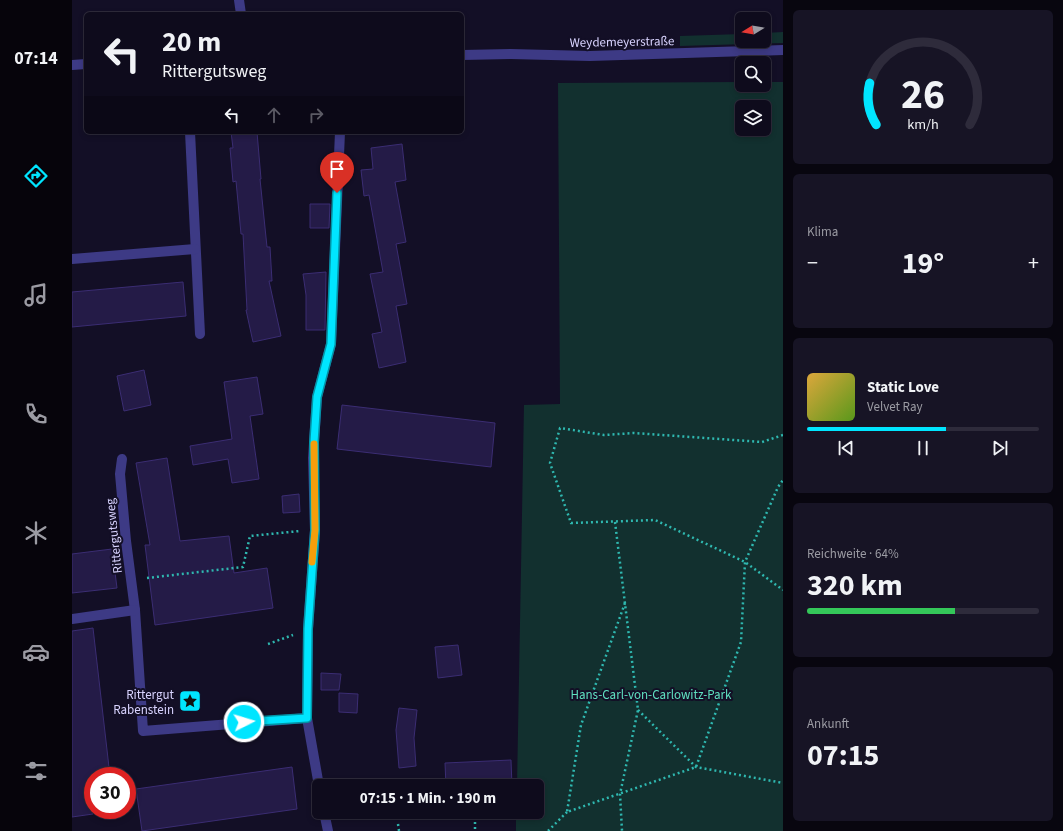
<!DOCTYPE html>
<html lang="de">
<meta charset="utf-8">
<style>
:root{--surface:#0e0b1c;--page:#171425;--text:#f1f3f6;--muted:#9b9ba3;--line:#2e2b3b;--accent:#00e5ff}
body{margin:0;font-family:"Source Sans 3",sans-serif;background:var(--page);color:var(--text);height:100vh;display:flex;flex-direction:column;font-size:15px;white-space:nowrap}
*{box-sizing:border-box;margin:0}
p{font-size:13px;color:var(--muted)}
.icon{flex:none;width:22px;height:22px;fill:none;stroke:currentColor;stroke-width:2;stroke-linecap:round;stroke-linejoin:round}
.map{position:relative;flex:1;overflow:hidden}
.side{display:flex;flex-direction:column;gap:10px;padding:10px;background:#08060f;width:280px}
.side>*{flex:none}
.banner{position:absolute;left:12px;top:12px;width:380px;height:122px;border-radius:6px;box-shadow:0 2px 6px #0003,0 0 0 1px var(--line);background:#0e0b1c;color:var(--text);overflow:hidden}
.needle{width:26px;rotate:259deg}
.tools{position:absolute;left:663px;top:12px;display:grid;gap:8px}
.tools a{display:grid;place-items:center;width:36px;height:36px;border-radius:6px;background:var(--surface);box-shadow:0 2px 6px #0003,0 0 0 1px var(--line);font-size:20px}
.speed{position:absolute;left:12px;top:767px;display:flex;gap:8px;font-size:20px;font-weight:700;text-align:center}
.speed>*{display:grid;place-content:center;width:52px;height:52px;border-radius:50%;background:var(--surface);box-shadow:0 2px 6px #0003,0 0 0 1px var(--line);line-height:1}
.speed .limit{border:6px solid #d22;background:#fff;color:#111}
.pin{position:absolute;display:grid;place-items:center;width:34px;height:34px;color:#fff;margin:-41px -17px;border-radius:50% 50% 50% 0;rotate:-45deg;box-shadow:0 0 4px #0007}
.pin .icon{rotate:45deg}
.me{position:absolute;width:44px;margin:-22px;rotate:85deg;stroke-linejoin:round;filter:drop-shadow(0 0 3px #0008)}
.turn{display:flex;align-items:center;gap:14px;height:84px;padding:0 12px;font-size:18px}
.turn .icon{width:52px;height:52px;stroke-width:2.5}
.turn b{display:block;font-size:28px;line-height:34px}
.lanes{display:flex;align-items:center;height:38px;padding:0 12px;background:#0003;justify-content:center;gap:20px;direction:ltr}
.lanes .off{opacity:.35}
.big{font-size:30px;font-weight:700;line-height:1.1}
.side .card{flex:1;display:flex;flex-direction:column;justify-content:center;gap:6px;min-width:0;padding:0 14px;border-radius:6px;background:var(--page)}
.side .dial{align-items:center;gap:0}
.dial svg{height:104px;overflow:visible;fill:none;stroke:var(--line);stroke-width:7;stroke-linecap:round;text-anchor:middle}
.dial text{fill:var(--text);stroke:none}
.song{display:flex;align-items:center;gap:12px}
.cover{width:48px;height:48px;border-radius:6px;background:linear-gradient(135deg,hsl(40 70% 55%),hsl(90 70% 35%))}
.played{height:4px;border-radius:2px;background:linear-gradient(90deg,var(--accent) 60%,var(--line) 60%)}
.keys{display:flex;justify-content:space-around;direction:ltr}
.heat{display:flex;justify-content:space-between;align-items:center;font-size:22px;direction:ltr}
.charge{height:6px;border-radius:3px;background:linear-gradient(90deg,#34c759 64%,var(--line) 0)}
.trip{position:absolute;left:240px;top:779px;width:232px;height:40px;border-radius:6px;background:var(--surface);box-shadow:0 2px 6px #0003,0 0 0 1px var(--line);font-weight:700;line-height:40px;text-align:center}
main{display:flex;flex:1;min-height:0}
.tab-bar{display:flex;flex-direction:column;width:72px;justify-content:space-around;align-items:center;background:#06040b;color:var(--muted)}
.tab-bar .icon{width:28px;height:28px}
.tab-bar .on{color:var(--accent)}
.tab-bar b{font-size:18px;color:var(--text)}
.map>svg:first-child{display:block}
.green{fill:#12302f;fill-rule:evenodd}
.building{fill:#241b47;stroke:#3b2d73}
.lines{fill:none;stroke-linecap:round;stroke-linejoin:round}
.path{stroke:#2fb8b0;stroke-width:2.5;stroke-dasharray:2 3;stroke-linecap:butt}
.minor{stroke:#3d3a85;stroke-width:10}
.route-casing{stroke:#0095a6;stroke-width:10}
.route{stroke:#00e5ff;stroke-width:7}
.slow{stroke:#f59e0b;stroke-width:7}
.labels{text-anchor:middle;stroke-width:4;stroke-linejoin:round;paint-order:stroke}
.street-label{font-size:13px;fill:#d9d4ff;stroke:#130f26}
.poi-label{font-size:13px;fill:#d9d4ff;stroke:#130f26;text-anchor:end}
.park-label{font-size:13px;fill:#5fe0c0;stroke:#130f26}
</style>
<main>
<nav class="tab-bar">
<b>07:14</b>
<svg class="icon on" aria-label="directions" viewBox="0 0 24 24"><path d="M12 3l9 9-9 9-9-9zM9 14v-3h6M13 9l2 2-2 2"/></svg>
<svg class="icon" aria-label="music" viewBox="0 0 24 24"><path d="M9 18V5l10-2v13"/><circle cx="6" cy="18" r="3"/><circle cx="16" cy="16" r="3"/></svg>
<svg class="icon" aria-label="phone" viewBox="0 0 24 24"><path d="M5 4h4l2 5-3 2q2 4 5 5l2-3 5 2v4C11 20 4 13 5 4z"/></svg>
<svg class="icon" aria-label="climate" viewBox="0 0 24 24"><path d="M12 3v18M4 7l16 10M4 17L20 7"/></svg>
<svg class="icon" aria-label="car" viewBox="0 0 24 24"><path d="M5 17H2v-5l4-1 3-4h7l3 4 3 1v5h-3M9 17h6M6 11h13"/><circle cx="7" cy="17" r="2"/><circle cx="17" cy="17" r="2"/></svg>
<svg class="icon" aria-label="filters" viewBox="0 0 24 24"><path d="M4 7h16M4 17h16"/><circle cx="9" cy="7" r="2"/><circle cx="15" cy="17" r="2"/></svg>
</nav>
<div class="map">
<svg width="711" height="831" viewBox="0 0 711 831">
<rect width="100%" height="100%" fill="#130f26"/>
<g class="green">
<polygon points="711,32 711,43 608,46 608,36 670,34 670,41 692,41 692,33"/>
<path d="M670 82V85H692V82H711V831H444V812H465V786H445L452 405 488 404 486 83ZM670 107H692V129H670Z"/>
</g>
<g class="building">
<polygon points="159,132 185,132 189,179 188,179 195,247 198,247 200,281 197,281 209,336 181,342 174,310 175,310 171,234 169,234 164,181 161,182 158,148 161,148"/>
<polygon points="330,144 334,180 323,182 334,242 324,244 335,304 324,306 334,362 307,368 300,334 310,332 298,274 311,272 297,195 292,196 289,170 301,169 299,148"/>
<polygon points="238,204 258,204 257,228 238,228"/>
<polygon points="254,272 253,330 234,330 234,295 231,274"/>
<polygon points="111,282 114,316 0,327 0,292"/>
<polygon points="72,370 79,405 52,411 45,376"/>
<polygon points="185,377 191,414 178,416 187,479 160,483 156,459 121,465 118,446 160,439 152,382"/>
<polygon points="270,405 423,423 419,467 265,449"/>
<polygon points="95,458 108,541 157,536 162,573 195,568 201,608 83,625 73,545 78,545 64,463"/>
<polygon points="227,494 228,512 211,513 210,496"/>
<polygon points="40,549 45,588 0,593 0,554"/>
<polygon points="21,628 38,776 21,776 21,814 0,817 0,631"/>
<polygon points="386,645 390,675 366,678 363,647"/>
<polygon points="249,673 269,674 267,690 249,690"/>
<polygon points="267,693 286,694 285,713 267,712"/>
<polygon points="327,708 345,710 342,738 344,766 327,768 324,730"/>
<polygon points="439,760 440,786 374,786 373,763"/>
<polygon points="220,767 225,809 70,831 64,789"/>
</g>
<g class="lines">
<g class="path">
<polyline points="711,435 690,442 562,433 532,435 488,428 478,463 499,523 583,520 673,562 711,590"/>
<polyline points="543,522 566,710 548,794 550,831"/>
<polyline points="75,578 171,567 178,536 228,531"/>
<polyline points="553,603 509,725 495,812 624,767 669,642 673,562 706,487 711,480"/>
<polyline points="196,644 221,635"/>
<polyline points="566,710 624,767 711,783"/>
<polyline points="403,812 403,831"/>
<polyline points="326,824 327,831"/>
<polyline points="476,831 495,812"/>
</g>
<g class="minor">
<polyline points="167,0 169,14"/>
<polyline points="390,55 439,54 518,56 711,50"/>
<polyline points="0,65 14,64"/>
<polyline points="118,132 128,334"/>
<polyline points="0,259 123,249"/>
<polyline points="50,459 48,474 54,541 63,610 71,731 235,718"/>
<polyline points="0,619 63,610"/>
<polyline points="247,786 235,718 236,629 243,530 241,458 245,397 259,344 268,132"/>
<polyline points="252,812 256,831"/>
</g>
</g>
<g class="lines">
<g class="route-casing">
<polyline id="route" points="172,722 235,718 236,629 243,530 242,442 245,397 259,344 265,193"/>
</g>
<use href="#route" class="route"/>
<polyline class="slow" points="240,562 243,530 242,444"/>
</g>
<defs>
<g id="sight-square" transform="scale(1.15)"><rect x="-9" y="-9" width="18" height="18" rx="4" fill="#00e5ff" stroke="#130f26"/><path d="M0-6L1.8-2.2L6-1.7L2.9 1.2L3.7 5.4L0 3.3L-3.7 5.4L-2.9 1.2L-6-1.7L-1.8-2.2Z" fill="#111"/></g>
</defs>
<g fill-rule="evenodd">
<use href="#sight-square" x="118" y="701"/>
</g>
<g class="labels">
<g class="street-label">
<text transform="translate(550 41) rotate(-1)" y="5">Weydemeyerstraße</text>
<text transform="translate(41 536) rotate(-96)" y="5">Rittergutsweg</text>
</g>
<g class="poi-label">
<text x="102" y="699">Rittergut<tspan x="102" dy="15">Rabenstein</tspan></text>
</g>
<g class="park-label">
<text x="579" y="699">Hans-Carl-von-Carlowitz-Park</text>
</g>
</g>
</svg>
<div class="tools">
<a><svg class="needle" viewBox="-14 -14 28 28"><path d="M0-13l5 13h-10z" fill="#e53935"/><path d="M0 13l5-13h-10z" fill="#9b9ba3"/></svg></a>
<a><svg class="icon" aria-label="search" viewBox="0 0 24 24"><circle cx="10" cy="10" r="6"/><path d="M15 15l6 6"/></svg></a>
<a><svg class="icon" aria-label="layers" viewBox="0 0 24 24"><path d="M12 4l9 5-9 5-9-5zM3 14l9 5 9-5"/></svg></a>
</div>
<div class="speed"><div class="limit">30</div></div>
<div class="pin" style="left:265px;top:193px;background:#d93025"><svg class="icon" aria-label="arrive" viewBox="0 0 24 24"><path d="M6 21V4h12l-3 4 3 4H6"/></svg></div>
<svg class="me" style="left:172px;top:722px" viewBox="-20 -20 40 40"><circle r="17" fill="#00e5ff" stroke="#fff" stroke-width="3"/><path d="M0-11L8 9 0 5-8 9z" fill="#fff"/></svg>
<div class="trip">07:15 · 1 Min. · 190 m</div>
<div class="banner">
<div class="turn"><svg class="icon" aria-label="left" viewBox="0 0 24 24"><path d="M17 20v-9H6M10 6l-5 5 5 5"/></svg><div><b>20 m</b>Rittergutsweg</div></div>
<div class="lanes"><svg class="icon" aria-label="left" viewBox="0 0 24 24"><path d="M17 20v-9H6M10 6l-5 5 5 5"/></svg><svg class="icon off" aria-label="ahead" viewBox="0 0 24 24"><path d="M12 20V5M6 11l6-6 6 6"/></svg><svg class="icon off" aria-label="right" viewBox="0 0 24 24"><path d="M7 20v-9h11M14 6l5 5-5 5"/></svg></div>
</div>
</div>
<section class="side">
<div class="card dial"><svg viewBox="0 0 100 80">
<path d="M14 69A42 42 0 1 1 86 69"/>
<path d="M14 69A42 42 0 0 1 9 37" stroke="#00e5ff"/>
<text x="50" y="56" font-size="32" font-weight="700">26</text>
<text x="50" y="72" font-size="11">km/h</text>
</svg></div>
<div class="card"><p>Klima</p>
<div class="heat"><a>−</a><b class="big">19°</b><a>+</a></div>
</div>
<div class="card">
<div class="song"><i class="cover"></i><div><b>Static Love</b><p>Velvet Ray</p></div></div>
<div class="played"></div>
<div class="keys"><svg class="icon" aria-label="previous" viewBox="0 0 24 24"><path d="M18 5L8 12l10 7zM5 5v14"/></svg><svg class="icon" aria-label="pause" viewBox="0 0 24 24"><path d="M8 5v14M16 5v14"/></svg><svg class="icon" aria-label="next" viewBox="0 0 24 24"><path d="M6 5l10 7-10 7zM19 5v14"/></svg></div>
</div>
<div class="card"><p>Reichweite · 64%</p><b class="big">320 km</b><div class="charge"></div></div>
<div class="card"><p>Ankunft</p><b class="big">07:15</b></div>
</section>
</main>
